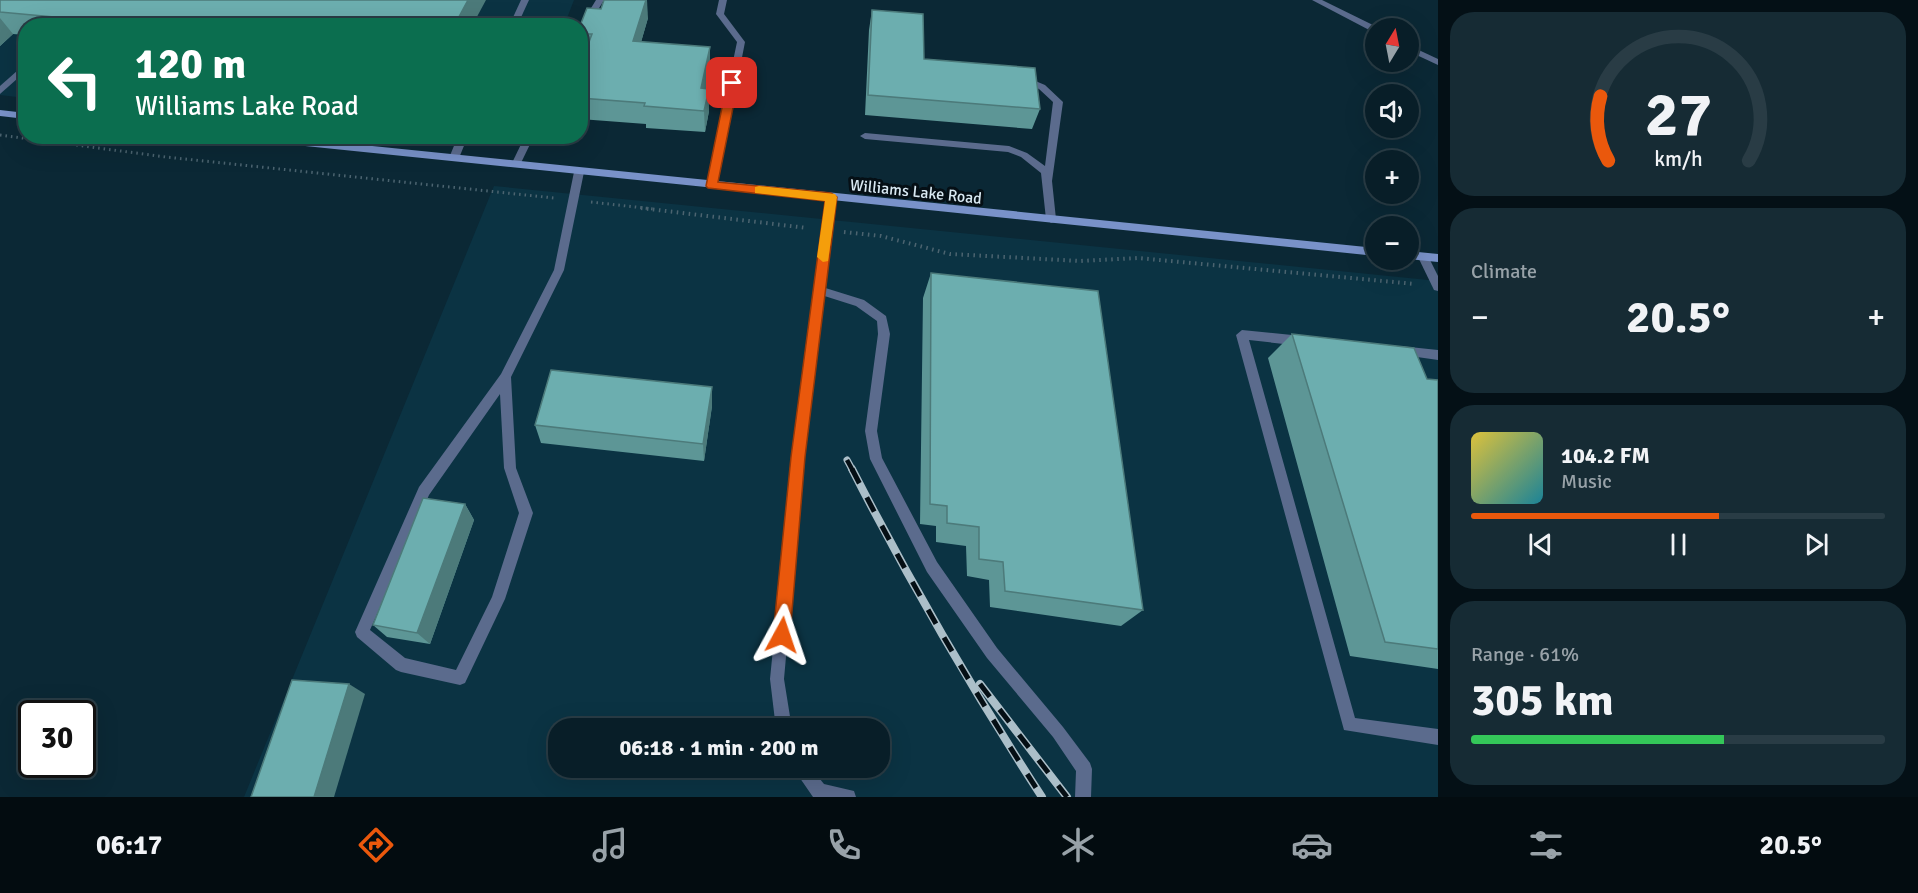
<!DOCTYPE html>
<meta charset="utf-8">
<style>
:root{--surface:#081e28;--page:#162b34;--text:#f1f3f6;--muted:#98a2a8;--line:#293c45;--accent:#ea580c}
body{margin:0;font-family:Signika,sans-serif;background:var(--page);color:var(--text);height:100vh;display:flex;flex-direction:column;font-size:22px;white-space:nowrap}
*{box-sizing:border-box;margin:0}
p{font-size:20px;color:var(--muted)}
.icon{flex:none;width:33px;height:33px;fill:none;stroke:currentColor;stroke-width:2;stroke-linecap:round;stroke-linejoin:round}
.map{position:relative;flex:1;overflow:hidden}
.sheet{display:flex;flex-direction:column;gap:12px;padding:12px;background:#041016;width:480px}
.sheet>*{flex:none}
.banner{position:absolute;left:18px;top:18px;width:570px;height:126px;border-radius:24px;box-shadow:0 6px 24px #0002,0 0 0 2px var(--line);background:#0b6e4f;color:#fff;overflow:hidden}
.needle{width:39px;rotate:10deg}
.fabs{position:absolute;left:1365px;top:18px;display:grid;gap:12px}
.fabs a{display:grid;place-items:center;width:54px;height:54px;border-radius:50%;background:var(--surface);box-shadow:0 6px 24px #0002,0 0 0 2px var(--line);font-size:30px}
.speed{position:absolute;left:18px;top:700px;display:flex;gap:12px;font-size:30px;font-weight:700;text-align:center}
.speed>*{display:grid;place-content:center;width:78px;height:78px;border-radius:50%;background:var(--surface);box-shadow:0 6px 24px #0002,0 0 0 2px var(--line);line-height:1}
.speed .limit{border:3px solid #111;border-radius:9px;background:#fff;color:#111}
.pin{position:absolute;display:grid;place-items:center;width:51px;height:51px;color:#fff;margin:-26px;border-radius:12px;box-shadow:0 3px 9px #0006}
.me{position:absolute;width:66px;margin:-33px;rotate:5deg;stroke-linejoin:round;filter:drop-shadow(0 0 4px #0008)}
.turn{display:flex;align-items:center;gap:21px;height:126px;padding:0 18px;font-size:27px}
.turn .icon{width:78px;height:78px;stroke-width:2.5}
.turn b{display:block;font-size:42px;line-height:51px}
.big{font-size:45px;font-weight:700;line-height:1.1}
.sheet .card{flex:1;display:flex;flex-direction:column;justify-content:center;gap:9px;min-width:0;padding:0 21px;border-radius:24px;background:var(--page)}
.sheet .dial{align-items:center;gap:0}
.dial svg{height:156px;overflow:visible;fill:none;stroke:var(--line);stroke-width:7;stroke-linecap:round;text-anchor:middle}
.dial text{fill:var(--text);stroke:none}
.song{display:flex;align-items:center;gap:18px}
.cover{width:72px;height:72px;border-radius:9px;background:linear-gradient(135deg,hsl(50 70% 55%),hsl(190 70% 35%))}
.played{height:6px;border-radius:3px;background:linear-gradient(90deg,var(--accent) 60%,var(--line) 60%)}
.keys{display:flex;justify-content:space-around;direction:ltr}
.heat{display:flex;justify-content:space-between;align-items:center;font-size:33px;direction:ltr}
.charge{height:9px;border-radius:4px;background:linear-gradient(90deg,#34c759 61%,var(--line) 0)}
.trip{position:absolute;left:548px;top:718px;width:342px;height:60px;border-radius:24px;background:var(--surface);box-shadow:0 6px 24px #0002,0 0 0 2px var(--line);font-weight:700;line-height:60px;text-align:center}
.dock{display:flex;height:96px;justify-content:space-around;align-items:center;background:#030c10;color:var(--muted)}
.dock .icon{width:42px;height:42px}
.dock .current{color:var(--accent)}
.dock b{font-size:27px;color:var(--text)}
main{display:flex;flex:1;min-height:0}
.map>svg:first-child{display:block}
.built{fill:#0b3343;fill-rule:evenodd}
.lines{fill:none;stroke-linecap:round;stroke-linejoin:round}
.path-far1{stroke:#4c6470;stroke-width:3;stroke-dasharray:1.5 4;stroke-linecap:butt}
.path{stroke:#4c6470;stroke-width:4;stroke-dasharray:1.5 4.5;stroke-linecap:butt}
.lane{fill:#5b6b8d;fill-rule:evenodd}
.street{fill:#5b6b8d;fill-rule:evenodd}
.secondary{fill:#7992c9;fill-rule:evenodd}
.rail-far1-casing{stroke:#acbfc9;stroke-width:7}
.rail-casing{stroke:#acbfc9;stroke-width:8}
.rail-far1{stroke:#050f15;stroke-width:4.5;stroke-dasharray:13;stroke-linecap:butt}
.rail{stroke:#050f15;stroke-width:5;stroke-dasharray:16;stroke-linecap:butt}
.wall{fill:#5d9696}
.shaded-wall{fill:#4c7a7a}
.building{fill:#6caeaf;stroke:#4c7a7a;stroke-width:1.5}
.route{fill:#ea580c;stroke:#983908;stroke-width:1.5}
.slow{fill:#f59e0b}
.labels{text-anchor:middle;stroke-width:6;stroke-linejoin:round;paint-order:stroke}
.street-label{font-size:16px;fill:#d9e9f2;stroke:#050f15}
</style>
<main>
<div class="map">
<svg width="1438" height="797" viewBox="0 0 1438 797">
<rect width="100%" height="100%" fill="#0b2835"/>
<g class="built">
<polygon points="0,0 574,0 564,26 26,26 25,98 0,95"/>
<polygon points="425,137 521,137 518,146"/>
<path d="M494 186 1438 281V797H244ZM558 729H879V768H558Z"/>
</g>
<g class="lines">
<g class="path-far1">
<polyline points="0,135 166,157 554,198"/>
<polyline points="591,202 653,209"/>
</g>
<g class="path">
<polyline points="641,208 807,228"/>
<polyline points="844,232 881,236 950,254 1080,261 1138,258 1415,284"/>
</g>
<g class="lane">
<polygon points="521,0 529,0 517,26 509,26"/>
<polygon points="596,0 604,0 584,33 580,35 580,26"/>
<polygon points="719,0 727,0 724,14 745,42 717,186 712,189 707,186 737,42 716,14"/>
<polygon points="26,63 26,71 0,94 0,86"/>
<polygon points="1021,75 1045,85 1063,102 1052,181 1056,219 1055,222 1051,223 1046,219 1041,173 1021,157 1008,152 865,139 860,136 865,133 1009,146 1027,153 1045,166 1053,102 1039,89 1018,80 1018,76"/>
<polygon points="458,136 468,136 459,158 454,161 449,158"/>
<polygon points="525,136 534,136 519,167 513,167 511,165"/>
<path d="M579 169 584 172 564 270 511 377 516 468 533 513 505 599 465 683 460 685 401 672 396 670 357 637 355 632 419 487 501 374 554 270 574 172ZM500 394 504 468 519 513 492 597 456 670 405 658 370 630 429 495Z"/>
<polygon points="1423,253 1427,254 1438,276 1438,291 1434,290 1418,257"/>
<polygon points="819,286 864,300 886,316 890,334 877,431 882,458 937,562 997,648 1063,727 1090,763 1092,769 1091,797 1075,797 1076,771 1053,737 987,658 927,572 870,459 865,431 878,334 877,321 856,306 815,293 814,290 815,287"/>
<polygon points="1242,330 1302,336 1308,341 1302,346 1249,340 1355,718 1438,729 1438,745 1344,730 1236,335"/>
<polygon points="1400,346 1438,350 1438,360 1396,354 1394,351 1396,348"/>
</g>
<g class="street">
<polygon points="1312,0 1322,0 1379,28 1376,28 1376,32 1373,32"/>
<polygon points="1408,45 1438,59 1438,65 1408,51"/>
<polygon points="831,193 836,197 804,457 784,679 792,729 776,729 770,679 792,457 826,197"/>
<polygon points="793,768 811,768 824,784 854,791 856,797 813,797"/>
</g>
<g class="secondary">
<polygon points="0,110 26,113 26,119 0,116"/>
<polygon points="234,136 274,136 1376,248 1376,256 238,139"/>
<polygon points="1408,251 1438,254 1438,262 1408,259"/>
</g>
<g class="rail-far1-casing">
<polyline id="rail-far1" points="847,460 853,471"/>
</g>
<g class="rail-casing">
<g id="rail">
<path d="M852 469C910 582 973 691 1042 797"/>
<polyline points="980,684 1067,797"/>
</g>
</g>
<use href="#rail-far1" class="rail-far1"/>
<use href="#rail" class="rail"/>
</g>
<g class="wall">
<polygon points="0,0 472,26 26,26 26,35 13,34 0,46"/>
<polygon points="872,10 924,59 1040,109 1032,129 865,115 869,30"/>
<polygon points="648,18 641,42 710,47 710,69 706,89 709,89 709,111 705,132 646,128 646,124 580,119 580,66 584,55 581,55 580,51 580,26"/>
<polygon points="931,273 1143,610 1121,626 990,607 989,580 967,576 966,546 936,542 936,526 920,524 923,298"/>
<polygon points="1292,334 1427,379 1438,380 1438,669 1350,656 1268,358"/>
<polygon points="712,387 712,406 704,461 541,443 535,425"/>
<polygon points="465,504 474,520 430,644 387,637 373,625"/>
</g>
<g class="shaded-wall">
<polygon points="468,0 486,0 472,26 454,26"/>
<polygon points="646,0 647,0 648,18 635,63 633,41"/>
<polygon points="0,18 13,34 0,46"/>
<polygon points="710,47 710,69 701,110 701,88"/>
<polygon points="709,89 709,111 705,132 704,111"/>
<polygon points="712,387 712,406 704,461 703,444"/>
<polygon points="465,504 474,520 430,644 417,633"/>
<polygon points="349,684 365,694 334,797 314,797"/>
</g>
<g class="building">
<polygon points="0,0 468,0 454,26 152,26 0,12"/>
<polygon points="604,0 646,0 633,41 710,47 701,88 709,89 704,111 644,106 645,103 580,98 580,66 592,34 580,34 580,26 587,8 601,9"/>
<polygon points="872,10 923,14 924,59 1035,68 1040,109 868,95"/>
<polygon points="931,273 1098,291 1143,610 1005,591 1003,562 979,559 979,527 947,523 947,506 930,504"/>
<polygon points="1292,334 1414,348 1427,379 1438,380 1438,649 1385,642"/>
<polygon points="551,370 712,387 703,444 535,425"/>
<polygon points="423,498 465,504 417,633 373,625"/>
<polygon points="292,680 349,684 314,797 251,797"/>
</g>
<polygon class="route" points="732,80 738,83 718,182 831,193 837,197 805,457 790,635 787,640 782,643 776,640 773,635 791,457 825,201 708,188 706,186 727,83"/>
<polygon class="slow" points="759,186 835,194 837,197 828,261 823,262 817,257 825,201 755,193 755,187"/>
<g class="labels">
<g class="street-label">
<text transform="translate(916 191) rotate(6)" y="6">Williams Lake Road</text>
</g>
</g>
</svg>
<div class="fabs">
<a><svg class="needle" viewBox="-14 -14 28 28"><path d="M0-13l5 13h-10z" fill="#e53935"/><path d="M0 13l5-13h-10z" fill="#98a2a8"/></svg></a>
<a><svg class="icon" aria-label="sound" viewBox="0 0 24 24"><path d="M4 9h4l5-4v14l-5-4H4zM17 9q2 3 0 6"/></svg></a>
<a>+</a>
<a>−</a>
</div>
<div class="speed"><div class="limit">30</div></div>
<div class="pin" style="left:732px;top:83px;background:#d93025"><svg class="icon" aria-label="arrive" viewBox="0 0 24 24"><path d="M6 21V4h12l-3 4 3 4H6"/></svg></div>
<svg class="me" style="left:782px;top:635px" viewBox="-20 -20 40 40"><path d="M0-17L14 15 0 8-14 15z" fill="#ea580c" stroke="#fff" stroke-width="4"/></svg>
<div class="trip">06:18 · 1 min · 200 m</div>
<div class="banner">
<div class="turn"><svg class="icon" aria-label="left" viewBox="0 0 24 24"><path d="M17 20v-9H6M10 6l-5 5 5 5"/></svg><div><b>120 m</b>Williams Lake Road</div></div>
</div>
</div>
<section class="sheet">
<div class="card dial"><svg viewBox="0 0 100 80">
<path d="M14 69A42 42 0 1 1 86 69"/>
<path d="M14 69A42 42 0 0 1 10 36" stroke="#ea580c"/>
<text x="50" y="56" font-size="32" font-weight="700">27</text>
<text x="50" y="72" font-size="11">km/h</text>
</svg></div>
<div class="card"><p>Climate</p>
<div class="heat"><a>−</a><b class="big">20.5°</b><a>+</a></div>
</div>
<div class="card">
<div class="song"><i class="cover"></i><div><b>104.2 FM</b><p>Music</p></div></div>
<div class="played"></div>
<div class="keys"><svg class="icon" aria-label="previous" viewBox="0 0 24 24"><path d="M18 5L8 12l10 7zM5 5v14"/></svg><svg class="icon" aria-label="pause" viewBox="0 0 24 24"><path d="M8 5v14M16 5v14"/></svg><svg class="icon" aria-label="next" viewBox="0 0 24 24"><path d="M6 5l10 7-10 7zM19 5v14"/></svg></div>
</div>
<div class="card"><p>Range · 61%</p><b class="big">305 km</b><div class="charge"></div></div>
</section>
</main>
<nav class="dock">
<b>06:17</b>
<svg class="icon current" aria-label="directions" viewBox="0 0 24 24"><path d="M12 3l9 9-9 9-9-9zM9 14v-3h6M13 9l2 2-2 2"/></svg>
<svg class="icon" aria-label="music" viewBox="0 0 24 24"><path d="M9 18V5l10-2v13"/><circle cx="6" cy="18" r="3"/><circle cx="16" cy="16" r="3"/></svg>
<svg class="icon" aria-label="phone" viewBox="0 0 24 24"><path d="M5 4h4l2 5-3 2q2 4 5 5l2-3 5 2v4C11 20 4 13 5 4z"/></svg>
<svg class="icon" aria-label="climate" viewBox="0 0 24 24"><path d="M12 3v18M4 7l16 10M4 17L20 7"/></svg>
<svg class="icon" aria-label="car" viewBox="0 0 24 24"><path d="M5 17H2v-5l4-1 3-4h7l3 4 3 1v5h-3M9 17h6M6 11h13"/><circle cx="7" cy="17" r="2"/><circle cx="17" cy="17" r="2"/></svg>
<svg class="icon" aria-label="filters" viewBox="0 0 24 24"><path d="M4 7h16M4 17h16"/><circle cx="9" cy="7" r="2"/><circle cx="15" cy="17" r="2"/></svg>
<b>20.5°</b>
</nav>
